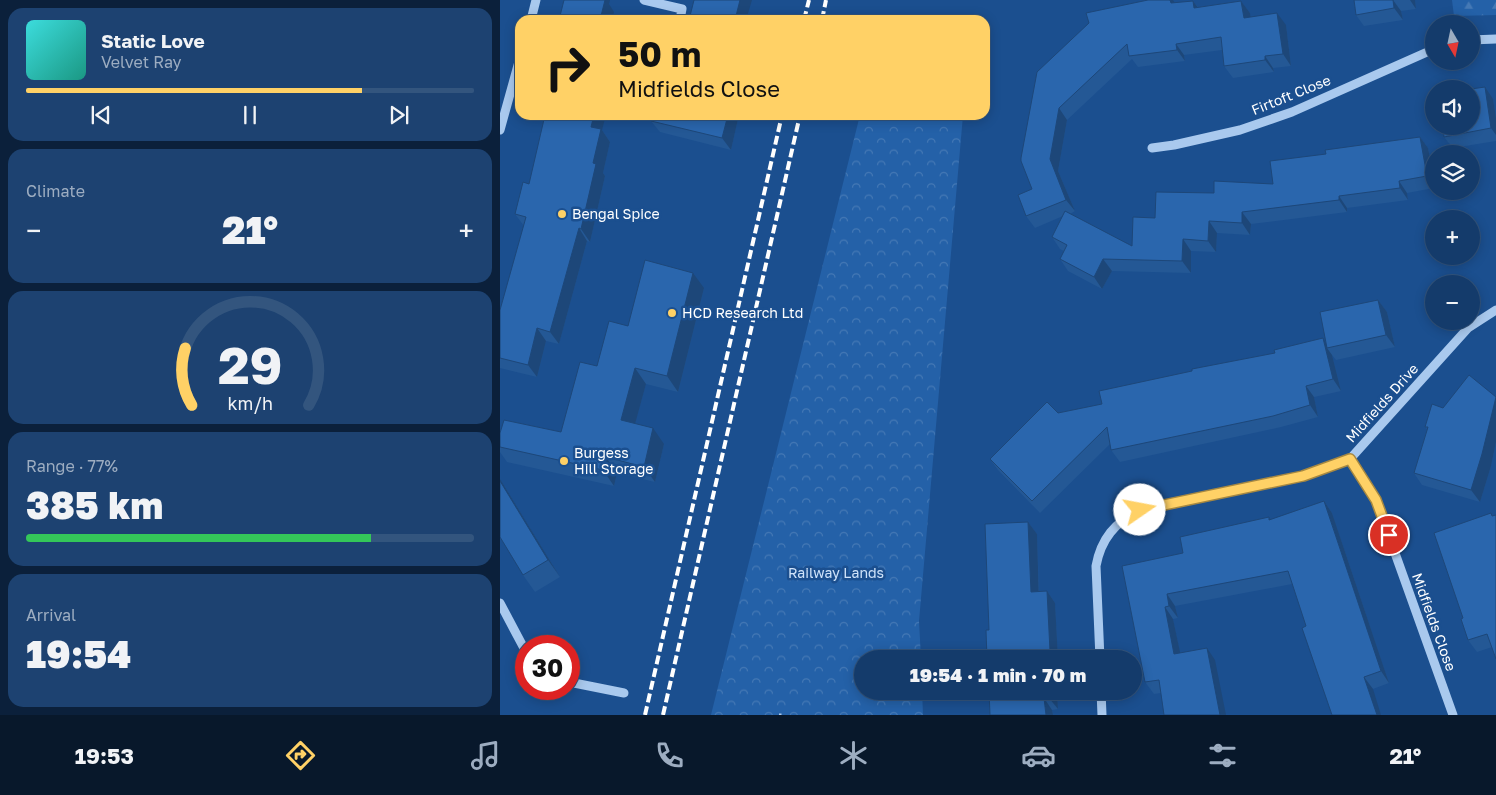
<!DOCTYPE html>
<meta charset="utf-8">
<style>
:root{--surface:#143b6b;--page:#1d4271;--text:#f1f3f6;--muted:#9dadc1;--line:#33557e;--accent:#ffd166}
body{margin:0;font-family:"Golos Text",sans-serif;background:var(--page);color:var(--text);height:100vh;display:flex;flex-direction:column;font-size:19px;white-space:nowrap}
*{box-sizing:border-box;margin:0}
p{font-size:16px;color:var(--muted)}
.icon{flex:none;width:28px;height:28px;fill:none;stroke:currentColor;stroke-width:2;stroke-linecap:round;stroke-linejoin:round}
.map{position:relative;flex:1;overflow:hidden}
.panel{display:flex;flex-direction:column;gap:8px;padding:8px;background:#0b203b;width:500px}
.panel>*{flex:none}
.top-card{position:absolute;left:15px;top:15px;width:475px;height:105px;border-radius:15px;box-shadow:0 2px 12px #0003,0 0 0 1px var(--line);background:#ffd166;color:#111;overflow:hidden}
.needle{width:32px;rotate:171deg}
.controls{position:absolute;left:925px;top:15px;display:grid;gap:10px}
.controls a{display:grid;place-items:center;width:55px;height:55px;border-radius:50%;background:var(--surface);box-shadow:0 2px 12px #0003,0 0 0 1px var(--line);font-size:25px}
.speed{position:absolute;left:15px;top:635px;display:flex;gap:10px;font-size:25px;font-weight:700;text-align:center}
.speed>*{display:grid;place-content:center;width:65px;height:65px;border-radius:50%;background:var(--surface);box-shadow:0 2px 12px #0003,0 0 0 1px var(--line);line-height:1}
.speed .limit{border:8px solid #d22;background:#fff;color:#111}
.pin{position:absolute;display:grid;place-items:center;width:42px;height:42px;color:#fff;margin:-21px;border:2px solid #fff;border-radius:50%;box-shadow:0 1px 5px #0007}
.me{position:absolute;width:55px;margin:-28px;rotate:78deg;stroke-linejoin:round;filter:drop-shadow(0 0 4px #0008)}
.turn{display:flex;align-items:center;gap:18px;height:105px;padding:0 20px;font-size:22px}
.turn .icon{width:65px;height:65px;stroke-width:2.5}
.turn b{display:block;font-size:35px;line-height:42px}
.big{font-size:38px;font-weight:800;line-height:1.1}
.panel .tile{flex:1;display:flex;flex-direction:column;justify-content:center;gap:8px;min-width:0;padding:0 18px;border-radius:15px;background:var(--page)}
.panel .dial{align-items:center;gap:0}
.dial svg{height:130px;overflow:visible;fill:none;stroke:var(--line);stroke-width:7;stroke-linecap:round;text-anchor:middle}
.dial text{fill:var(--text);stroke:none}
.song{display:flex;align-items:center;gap:15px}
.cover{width:60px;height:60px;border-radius:8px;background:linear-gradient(135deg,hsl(180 70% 55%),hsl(170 70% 35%))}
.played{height:5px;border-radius:2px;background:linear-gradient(90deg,var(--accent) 75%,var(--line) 75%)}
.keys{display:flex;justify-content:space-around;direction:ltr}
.heat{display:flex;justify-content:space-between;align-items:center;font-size:28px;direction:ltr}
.charge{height:8px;border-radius:4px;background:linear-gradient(90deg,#34c759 77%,var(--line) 0)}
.trip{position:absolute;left:354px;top:650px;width:288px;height:50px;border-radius:25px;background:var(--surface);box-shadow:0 2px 12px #0003,0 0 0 1px var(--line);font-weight:800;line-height:50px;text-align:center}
.tab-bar{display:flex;height:80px;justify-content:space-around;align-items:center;background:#08182b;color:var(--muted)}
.tab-bar .icon{width:35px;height:35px}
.tab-bar .active{color:var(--accent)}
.tab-bar b{font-size:22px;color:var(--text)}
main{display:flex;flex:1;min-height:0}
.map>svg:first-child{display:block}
.forest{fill:url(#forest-firs)}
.park{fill:url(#park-crowns)}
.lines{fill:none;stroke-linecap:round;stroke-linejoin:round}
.path{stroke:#a9c9ee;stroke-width:3;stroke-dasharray:2.5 4;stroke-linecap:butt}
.minor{stroke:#a9c9ee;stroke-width:9}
.rail{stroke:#fff;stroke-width:4;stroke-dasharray:9 4;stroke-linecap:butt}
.wall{fill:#245895}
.shaded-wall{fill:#1d4779}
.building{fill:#2a66ad;stroke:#1d4779}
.route-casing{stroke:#a68842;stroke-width:12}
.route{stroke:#ffd166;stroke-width:9}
.poi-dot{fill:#ffd166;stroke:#1b4f8f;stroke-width:2}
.labels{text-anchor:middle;stroke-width:5;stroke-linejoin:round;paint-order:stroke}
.street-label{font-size:14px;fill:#fff;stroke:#1b4f8f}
.poi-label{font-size:14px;fill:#fff;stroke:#1b4f8f;text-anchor:start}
.park-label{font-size:14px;fill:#cfe3fa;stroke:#1b4f8f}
</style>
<main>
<section class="panel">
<div class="tile">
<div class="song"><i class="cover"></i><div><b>Static Love</b><p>Velvet Ray</p></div></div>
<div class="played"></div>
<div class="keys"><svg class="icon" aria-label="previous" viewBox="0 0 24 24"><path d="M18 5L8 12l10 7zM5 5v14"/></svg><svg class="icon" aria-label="pause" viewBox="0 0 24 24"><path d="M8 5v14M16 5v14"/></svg><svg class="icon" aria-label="next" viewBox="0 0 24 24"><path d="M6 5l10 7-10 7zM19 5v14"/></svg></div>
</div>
<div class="tile"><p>Climate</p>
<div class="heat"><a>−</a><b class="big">21°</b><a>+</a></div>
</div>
<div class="tile dial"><svg viewBox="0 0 100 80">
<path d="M14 69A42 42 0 1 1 86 69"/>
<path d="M14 69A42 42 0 0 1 10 34" stroke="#ffd166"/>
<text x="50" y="56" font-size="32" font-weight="700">29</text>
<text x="50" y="72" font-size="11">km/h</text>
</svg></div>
<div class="tile"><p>Range · 77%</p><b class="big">385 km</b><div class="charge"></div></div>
<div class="tile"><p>Arrival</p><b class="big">19:54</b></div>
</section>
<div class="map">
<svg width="996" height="715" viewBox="0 0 996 715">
<defs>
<pattern id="forest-firs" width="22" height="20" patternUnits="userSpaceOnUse" patternTransform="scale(1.25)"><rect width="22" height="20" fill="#2461a8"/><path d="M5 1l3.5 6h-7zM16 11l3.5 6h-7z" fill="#4579b5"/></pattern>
<pattern id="park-crowns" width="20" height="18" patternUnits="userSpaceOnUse" patternTransform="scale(1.25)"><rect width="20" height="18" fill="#2461a8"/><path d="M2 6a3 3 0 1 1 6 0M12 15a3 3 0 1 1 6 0" fill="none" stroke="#4579b5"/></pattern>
</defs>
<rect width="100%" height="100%" fill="#1b4f8f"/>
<polygon class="forest" points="952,0 996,0 996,15 954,16"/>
<polygon class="park" points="360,115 463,115 419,621 421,659 362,659 362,691 422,691 423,715 211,715"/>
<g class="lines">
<polyline class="path" points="279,715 284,715"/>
<g class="minor">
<polyline points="144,0 182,9 180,20"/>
<polyline points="31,20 36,0"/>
<polyline points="971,40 996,39"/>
<polyline points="0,130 20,58"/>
<polyline points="652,148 674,145 740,130 792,112 934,49"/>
<polyline points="850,459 876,500 953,715"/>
<polyline points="0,603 26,652"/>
<path d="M600 659 596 566C601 539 615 522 640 510L803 476 850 459 968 328 996 310"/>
<polyline points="69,682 124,693"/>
<polyline points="601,691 602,715"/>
</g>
<g class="rail">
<polyline points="304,20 309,0"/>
<polyline points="322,20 326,0"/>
<polyline points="145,715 282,115"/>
<polyline points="163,715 300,115"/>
</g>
</g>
<g class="wall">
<polygon points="854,0 915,0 916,9 901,11 903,20 864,26 856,15"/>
<polygon points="693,1 698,7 741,1 750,13 750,17 786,25 791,66 773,68 774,72 733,78 724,66 722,50 684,55 685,61 638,67 632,59 567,120 558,171 575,211 570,214 632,246 655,218 714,193 773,184 826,154 920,137 928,148 934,179 934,188 907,193 908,200 847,208 847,212 751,224 750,235 717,233 716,252 691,251 691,273 612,271 602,289 568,271 560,259 564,251 560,249 552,237 563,216 535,228 526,216 532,189 537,72 675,3"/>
<polygon points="993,99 996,118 996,141 953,148 944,137"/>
<polygon points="153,115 235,115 238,119 231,150 160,132 151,121"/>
<polygon points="102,130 110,142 103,173 105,176 90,242 87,241 59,344 46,341 37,377 0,368 0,310 24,226 15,214 29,184"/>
<polygon points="204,288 178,392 146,384 135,423 164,444 155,482 117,473 114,486 7,462 0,452 0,433 61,432 97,366"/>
<polygon points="878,300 887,312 895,347 836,360 832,355 841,391 814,397 818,417 781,427 620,462 611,450 610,444 540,513 498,470 490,459 558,413 602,404 826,344"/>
<polygon points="969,375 996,398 996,442 991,466 980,502 922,485 914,473 927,429 925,427 943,408"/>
<polygon points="0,479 60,577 35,592 23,575"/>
<polygon points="824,501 832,513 889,683 873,689 806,626 792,584 675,606 678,618 673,619 680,653 715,660 661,693 654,694 645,682 622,566 683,553 771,520"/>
<polygon points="991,513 993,516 992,647 977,652 968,640 963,618"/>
<polygon points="528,522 537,534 539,591 547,591 555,603 558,659 487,659 489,630"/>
<polygon points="489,691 557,691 558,709 552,710 553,715 490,715"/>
</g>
<g class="shaded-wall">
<polygon points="100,0 110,0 109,4 114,12 112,20 100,20"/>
<polygon points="240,0 252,0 246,20 235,20"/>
<polygon points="670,0 673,0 678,8 671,3"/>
<polygon points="893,0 901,11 903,20 894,8"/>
<polygon points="910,0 915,0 916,9"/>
<polygon points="693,1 702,13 694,8"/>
<polygon points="741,1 750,13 752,30 744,18"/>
<polygon points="777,13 786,25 791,66 783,54"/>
<polygon points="676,44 684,55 685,61 677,50"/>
<polygon points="765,56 773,68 774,72 765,60"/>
<polygon points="985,87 993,99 996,118 996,135 991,128"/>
<polygon points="559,108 567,120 558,171 575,211 566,200 550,159"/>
<polygon points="94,115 106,115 102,130 110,142 103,173 105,176 90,242 81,229 93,163 91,127"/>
<polygon points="228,115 235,115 238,119 231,150 222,138"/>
<polygon points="920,137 928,148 934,179 934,186 927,176"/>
<polygon points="899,181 907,193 908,200 900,188"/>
<polygon points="839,196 847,208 847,212 839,200"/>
<polygon points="742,212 751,224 750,235 742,223"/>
<polygon points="709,221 717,233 716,252 708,241"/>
<polygon points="79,228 87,241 59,344 50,332"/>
<polygon points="683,239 691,251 691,273 682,261"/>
<polygon points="603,259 612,271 602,289 594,277"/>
<polygon points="193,273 204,288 178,392 167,376"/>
<polygon points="878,300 887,312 895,347 886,335"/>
<polygon points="37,328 46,341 37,377 28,365"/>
<polygon points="823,338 829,348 827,348 832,355 841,391 833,379"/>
<polygon points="135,368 146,384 132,435 121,420"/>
<polygon points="806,386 814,397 818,417 810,405"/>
<polygon points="996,397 996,442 991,466 980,502 971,490"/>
<polygon points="153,428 164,444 155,482 144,467"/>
<polygon points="106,457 117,473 114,486 103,470"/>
<polygon points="0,479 60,577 48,560 0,481"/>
<polygon points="824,501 832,513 889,683 881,671"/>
<polygon points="528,522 537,534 539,604 531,592"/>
<polygon points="547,591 555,603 558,659 555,659 550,651"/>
<polygon points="667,594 675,606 678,618 669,606"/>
<polygon points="665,607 673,619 683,666 674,654"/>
<polygon points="707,648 715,660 726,715 720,715"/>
<polygon points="547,652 552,659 548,659"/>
<polygon points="864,677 873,689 881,715 877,715"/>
<polygon points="549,691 557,691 558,709 549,698"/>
<polygon points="544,698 552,710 553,715 546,715"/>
</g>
<g class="building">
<polygon points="64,0 105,0 100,20 59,20"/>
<polygon points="194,0 240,0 235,20 189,20"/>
<polygon points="648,0 670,0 671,3 693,1 694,8 741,1 744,18 777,13 783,54 765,56 765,60 724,66 721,37 676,44 677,50 629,56 627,44 559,108 550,159 566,200 526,216 518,195 532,189 521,161 521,158 537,72 589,23 586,13"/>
<polygon points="854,0 893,0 894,8 856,15"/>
<polygon points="985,87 991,128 944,137 943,126 971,126 971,89"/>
<polygon points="45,115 94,115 91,127 101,129 93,163 96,164 81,229 79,228 50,332 37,328 28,365 0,358 0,310 26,217 15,214 23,182 29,184"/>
<polygon points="153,115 228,115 222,138 151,121"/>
<polygon points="920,137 927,176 899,181 900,188 839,196 839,200 742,212 742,223 709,221 708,241 683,239 682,261 603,259 594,277 560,259 567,245 552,237 565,211 632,246 633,217 655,218 656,192 714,193 714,181 773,184 770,161 826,154 825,150"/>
<polygon points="145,260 193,273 167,376 135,368 121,420 153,428 144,467 106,457 103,470 0,447 0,433 4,420 61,432 80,362 97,366 109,321 128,326"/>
<polygon points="878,300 886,335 827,348 820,312"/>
<polygon points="823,338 833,379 806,386 810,405 773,416 611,450 607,427 532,501 490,459 547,402 558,413 602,404 599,391 692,371 692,369 775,353 774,350"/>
<polygon points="969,375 996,397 982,454 971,490 914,473 928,427 925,427 932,404 943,408"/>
<polygon points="0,481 48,560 23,575 0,537"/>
<polygon points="824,501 881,671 864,677 877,715 832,715 802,628 806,626 788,571 667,594 669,606 665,607 674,654 707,648 720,715 664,715 659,680 645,682 622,566 683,553 680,537 769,517 769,520"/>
<polygon points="991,513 992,516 996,515 996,659 987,634 968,640 961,619 963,618 934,533"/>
<polygon points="528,522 531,592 547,591 550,651 547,652 548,659 487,659 486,630 489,630 485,524"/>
<polygon points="489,691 549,691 549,698 544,698 546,715 490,715"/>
</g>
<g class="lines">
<g class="route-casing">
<polyline id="route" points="640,510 803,476 850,459 876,500 889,535"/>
</g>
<use href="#route" class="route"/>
</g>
<g class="poi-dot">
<circle cx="62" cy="214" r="5"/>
<circle cx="172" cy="313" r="5"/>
<circle cx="64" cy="461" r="5"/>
</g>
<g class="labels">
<g class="street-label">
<text transform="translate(791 95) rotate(-22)" y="5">Firtoft Close</text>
<text transform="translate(882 403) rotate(-48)" y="5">Midfields Drive</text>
<text transform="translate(934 622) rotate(70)" y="5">Midfields Close</text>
</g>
<g class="poi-label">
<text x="72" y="219">Bengal Spice</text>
<text x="182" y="318">HCD Research Ltd</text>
<text x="74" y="458">Burgess<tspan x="74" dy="16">Hill Storage</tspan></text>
</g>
<g class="park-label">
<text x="336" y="578">Railway Lands</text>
</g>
</g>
</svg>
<div class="controls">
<a><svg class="needle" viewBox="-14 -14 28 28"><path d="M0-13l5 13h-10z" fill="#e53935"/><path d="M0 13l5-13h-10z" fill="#9dadc1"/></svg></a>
<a><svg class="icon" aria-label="sound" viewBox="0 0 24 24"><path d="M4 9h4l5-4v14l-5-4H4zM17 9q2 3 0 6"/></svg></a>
<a><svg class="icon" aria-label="layers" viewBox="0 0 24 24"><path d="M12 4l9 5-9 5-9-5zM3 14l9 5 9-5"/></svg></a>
<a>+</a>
<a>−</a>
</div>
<div class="speed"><div class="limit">30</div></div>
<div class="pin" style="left:889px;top:535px;background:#d93025"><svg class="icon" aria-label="arrive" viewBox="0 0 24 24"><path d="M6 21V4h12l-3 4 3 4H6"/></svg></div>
<svg class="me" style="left:640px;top:510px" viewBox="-20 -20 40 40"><circle r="19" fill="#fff"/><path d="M0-13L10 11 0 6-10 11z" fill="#ffd166"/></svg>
<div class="trip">19:54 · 1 min · 70 m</div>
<div class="top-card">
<div class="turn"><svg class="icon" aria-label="right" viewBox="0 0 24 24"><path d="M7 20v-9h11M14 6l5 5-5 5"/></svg><div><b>50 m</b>Midfields Close</div></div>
</div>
</div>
</main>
<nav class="tab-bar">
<b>19:53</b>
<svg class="icon active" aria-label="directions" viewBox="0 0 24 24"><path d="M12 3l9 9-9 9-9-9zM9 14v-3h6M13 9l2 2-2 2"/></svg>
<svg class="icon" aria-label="music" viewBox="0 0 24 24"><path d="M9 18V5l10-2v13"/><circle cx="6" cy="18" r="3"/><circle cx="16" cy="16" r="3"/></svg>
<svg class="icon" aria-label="phone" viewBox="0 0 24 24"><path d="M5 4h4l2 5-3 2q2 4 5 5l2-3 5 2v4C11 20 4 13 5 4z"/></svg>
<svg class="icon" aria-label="climate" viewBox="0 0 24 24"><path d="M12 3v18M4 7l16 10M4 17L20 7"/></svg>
<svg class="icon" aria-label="car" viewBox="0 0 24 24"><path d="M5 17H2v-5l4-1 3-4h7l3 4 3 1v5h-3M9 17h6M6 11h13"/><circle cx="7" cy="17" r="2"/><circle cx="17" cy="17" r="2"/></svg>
<svg class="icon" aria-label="filters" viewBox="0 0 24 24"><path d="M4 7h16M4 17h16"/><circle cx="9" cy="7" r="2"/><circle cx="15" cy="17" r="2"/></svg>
<b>21°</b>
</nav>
